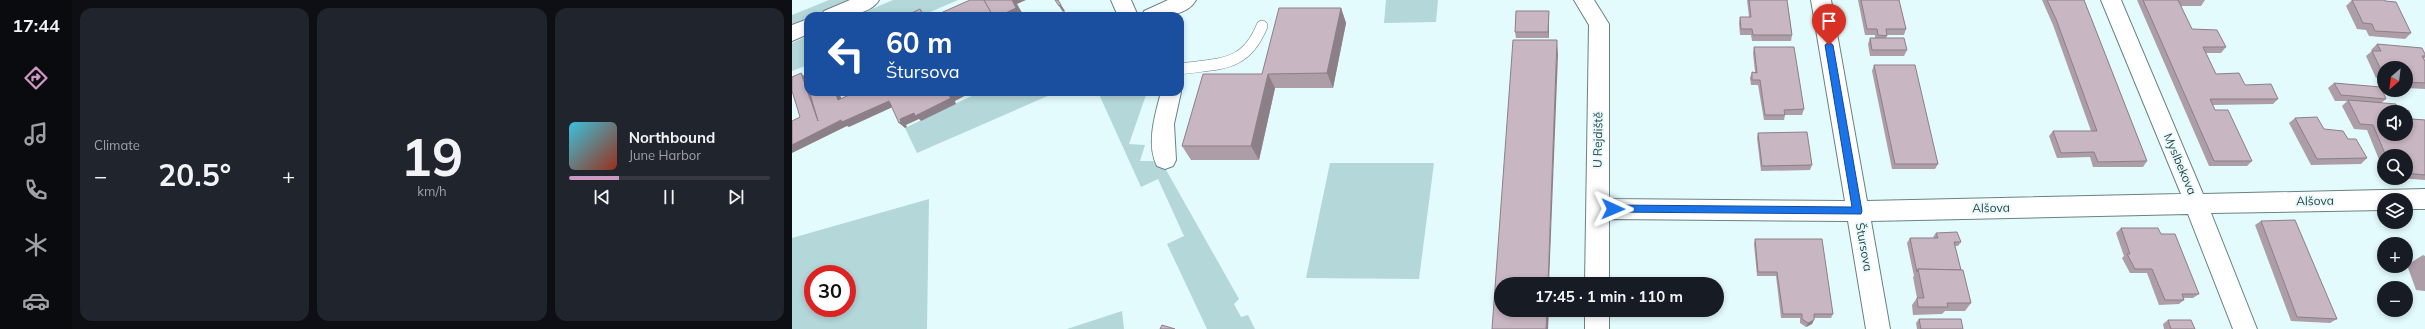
<!DOCTYPE html>
<meta charset="utf-8">
<style>
:root{--surface:#171b24;--page:#20242c;--text:#f1f3f6;--muted:#9ea1a6;--line:#363941;--accent:#cc97c1}
body{margin:0;font-family:Mulish,sans-serif;background:var(--page);color:var(--text);height:100vh;display:flex;flex-direction:column;font-size:15px;white-space:nowrap}
*{box-sizing:border-box;margin:0}
p{font-size:13px;color:var(--muted)}
.icon{flex:none;width:22px;height:22px;fill:none;stroke:currentColor;stroke-width:2;stroke-linecap:round;stroke-linejoin:round}
.map{position:relative;flex:1;overflow:hidden}
.sheet{display:flex;flex-direction:column;gap:8px;padding:8px;background:#0d0f14;width:720px}
.sheet>*{flex:none}
.banner{position:absolute;left:12px;top:12px;width:380px;height:84px;border-radius:12px;box-shadow:0 2px 6px #0003;background:#1a4fa0;color:#fff;overflow:hidden}
.needle{width:26px;rotate:208deg}
.fabs{position:absolute;left:1585px;top:61px;display:grid;gap:8px}
.fabs a{display:grid;place-items:center;width:36px;height:36px;border-radius:50%;background:var(--surface);box-shadow:0 2px 6px #0003;font-size:20px}
.speed{position:absolute;left:12px;top:265px;display:flex;gap:8px;font-size:20px;font-weight:700;text-align:center}
.speed>*{display:grid;place-content:center;width:52px;height:52px;border-radius:50%;background:var(--surface);box-shadow:0 2px 6px #0003;line-height:1}
.speed .limit{border:6px solid #d22;background:#fff;color:#111}
.pin{position:absolute;display:grid;place-items:center;width:34px;height:34px;color:#fff;margin:-41px -17px;border-radius:50% 50% 50% 0;rotate:-45deg;box-shadow:0 0 4px #0007}
.pin .icon{rotate:45deg}
.me{position:absolute;width:44px;margin:-22px;rotate:91deg;stroke-linejoin:round;filter:drop-shadow(0 0 3px #0008)}
.turn{display:flex;align-items:center;gap:14px;height:84px;padding:0 16px;font-size:18px}
.turn .icon{width:52px;height:52px;stroke-width:2.5}
.turn b{display:block;font-size:28px;line-height:34px}
.big{font-size:30px;font-weight:700;line-height:1.1}
.sheet .widget{flex:1;display:flex;flex-direction:column;justify-content:center;gap:6px;min-width:0;padding:0 14px;border-radius:12px;background:var(--page)}
.sheet .dial{align-items:center;gap:0}
.dial b{font-size:52px;line-height:1}
.song{display:flex;align-items:center;gap:12px}
.cover{width:48px;height:48px;border-radius:6px;background:linear-gradient(135deg,hsl(190 70% 55%),hsl(10 70% 35%))}
.played{height:4px;border-radius:2px;background:linear-gradient(90deg,var(--accent) 25%,var(--line) 25%)}
.keys{display:flex;justify-content:space-around;direction:ltr}
.heat{display:flex;justify-content:space-between;align-items:center;font-size:22px;direction:ltr}
.sheet .tiles{flex:1;display:grid;gap:8px;grid-template-columns:repeat(3,1fr)}
.trip{position:absolute;left:702px;top:277px;width:230px;height:40px;border-radius:20px;background:var(--surface);box-shadow:0 2px 6px #0003;font-weight:700;line-height:40px;text-align:center}
main{display:flex;flex:1;min-height:0}
.menu{display:flex;flex-direction:column;width:72px;justify-content:space-around;align-items:center;background:#090b0e;color:var(--muted)}
.menu .icon{width:28px;height:28px}
.menu .selected{color:var(--accent)}
.menu b{font-size:18px;color:var(--text)}
.map>svg:first-child{display:block}
.green{fill:#b4d7da;fill-rule:evenodd}
.lines{fill:none;stroke-linecap:round;stroke-linejoin:round}
.lane-casing{stroke:#6b8182;stroke-width:12}
.street-casing{stroke:#6b8182;stroke-width:2}
.lane{stroke:#fff;stroke-width:11}
.street{fill:#fff;fill-rule:evenodd}
.wall{fill:#ac9da7}
.shaded-wall{fill:#8c7f88}
.building{fill:#c8b6c2;stroke:#8c7f88;fill-rule:evenodd}
.route{fill:#1a73e8;stroke:#114b97}
.labels{text-anchor:middle;stroke-width:3.5;stroke-linejoin:round;paint-order:stroke}
.street-label{font-size:12px;fill:#353f40;stroke:#e3fbfd}
</style>
<main>
<nav class="menu">
<b>17:44</b>
<svg class="icon selected" aria-label="directions" viewBox="0 0 24 24"><path d="M12 3l9 9-9 9-9-9zM9 14v-3h6M13 9l2 2-2 2"/></svg>
<svg class="icon" aria-label="music" viewBox="0 0 24 24"><path d="M9 18V5l10-2v13"/><circle cx="6" cy="18" r="3"/><circle cx="16" cy="16" r="3"/></svg>
<svg class="icon" aria-label="phone" viewBox="0 0 24 24"><path d="M5 4h4l2 5-3 2q2 4 5 5l2-3 5 2v4C11 20 4 13 5 4z"/></svg>
<svg class="icon" aria-label="climate" viewBox="0 0 24 24"><path d="M12 3v18M4 7l16 10M4 17L20 7"/></svg>
<svg class="icon" aria-label="car" viewBox="0 0 24 24"><path d="M5 17H2v-5l4-1 3-4h7l3 4 3 1v5h-3M9 17h6M6 11h13"/><circle cx="7" cy="17" r="2"/><circle cx="17" cy="17" r="2"/></svg>
</nav>
<section class="sheet">
<div class="tiles">
<div class="widget"><p>Climate</p>
<div class="heat"><a>−</a><b class="big">20.5°</b><a>+</a></div>
</div>
<div class="widget dial"><b>19</b><p>km/h</p></div>
<div class="widget">
<div class="song"><i class="cover"></i><div><b>Northbound</b><p>June Harbor</p></div></div>
<div class="played"></div>
<div class="keys"><svg class="icon" aria-label="previous" viewBox="0 0 24 24"><path d="M18 5L8 12l10 7zM5 5v14"/></svg><svg class="icon" aria-label="pause" viewBox="0 0 24 24"><path d="M8 5v14M16 5v14"/></svg><svg class="icon" aria-label="next" viewBox="0 0 24 24"><path d="M6 5l10 7-10 7zM19 5v14"/></svg></div>
</div>
</div>
</section>
<div class="map">
<svg width="1633" height="329" viewBox="0 0 1633 329">
<rect width="100%" height="100%" fill="#e3fbfd"/>
<g class="green">
<polygon points="37,0 63,0 24,16 16,16 16,20 0,26 0,15"/>
<polygon points="101,0 166,0 129,16 63,16"/>
<polygon points="594,0 646,0 644,22 592,23"/>
<polygon points="16,36 16,65 0,71 0,43"/>
<polygon points="188,92 265,92 125,153 113,128"/>
<polygon points="306,92 355,92 337,144 353,145 348,161 369,161 447,299 442,304 449,317 456,315 463,329 415,329 375,244 392,236 366,179 349,187"/>
<polygon points="538,163 642,163 627,279 514,278"/>
<path d="M137 199 135 329H0V238ZM21 274H55V308H21Z"/>
<polygon points="330,311 332,329 275,329"/>
</g>
<g class="lines">
<g class="lane-casing">
<path id="lane" d="M388 69C427 63 453 68 470 26"/>
</g>
<g class="street-casing">
<g id="street">
<path d="M58 0H87C77 17 46 16 29 16L32 11Z"/>
<polygon points="319,0 339,0 346,16 326,16"/>
<path d="M376 0H404C394 18 366 16 349 16L352 11Z"/>
<polygon points="782,0 802,0 817,24 817,199 1053,201 1019,0 1039,0 1075,201 1389,194 1309,0 1329,0 1411,194 1633,189 1633,209 1614,209 1614,200 1592,200 1592,210 1419,213 1465,329 1441,329 1396,214 1079,221 1098,329 1074,329 1056,221 817,219 817,284 793,284 797,25"/>
<polygon points="16,19 16,34 0,41 0,25"/>
<path d="M388 89 389 92 382 124 384 160 381 166 373 169 365 166C354 144 363 115 369 92H388Z"/>
<rect x="793" y="310" width="24" height="19"/>
</g>
</g>
<use href="#lane" class="lane"/>
<use href="#street" class="street"/>
</g>
<g class="wall">
<polygon points="955,0 995,0 1000,35 999,41 960,41 959,35 948,35 947,23 948,17 957,17"/>
<polygon points="1066,0 1107,0 1114,29 1112,35 1095,35 1094,38 1115,50 1112,56 1078,56 1076,44 1078,38 1083,38 1083,35 1073,35"/>
<polygon points="1250,0 1292,0 1355,161 1351,167 1301,167 1298,157 1265,158 1257,136 1261,131 1299,131 1261,25"/>
<polygon points="1345,0 1413,0 1409,6 1389,6 1400,29 1434,47 1429,53 1414,53 1424,74 1453,85 1486,99 1481,104 1421,105 1423,110 1460,161 1455,166 1417,166"/>
<polygon points="1560,0 1619,33 1613,39 1577,36 1574,30 1565,29 1554,6"/>
<polygon points="549,8 554,23 541,88 483,88 467,160 399,160 390,146 470,74"/>
<polygon points="757,11 757,38 724,38 723,32"/>
<polygon points="1585,44 1633,54 1633,58 1632,59 1633,61 1633,89 1614,88 1614,68 1592,68 1592,78 1584,78 1574,56 1580,51 1579,50"/>
<polygon points="962,47 1012,109 1010,115 993,115 992,120 972,120 966,85 959,85 958,78 960,72 963,72 961,53"/>
<polygon points="1082,65 1146,164 1143,169 1100,169 1080,71"/>
<polygon points="1542,83 1594,99 1589,103 1606,110 1620,119 1633,120 1633,180 1606,178 1614,178 1614,156 1592,156 1592,167 1588,162 1575,130 1562,129 1550,106 1555,101 1543,101 1536,88"/>
<polygon points="1503,118 1556,139 1575,158 1569,164 1519,165 1497,123"/>
<polygon points="966,133 1020,165 1018,170 969,171 965,138"/>
<polygon points="1469,221 1545,319 1538,323 1499,321 1463,225"/>
<polygon points="1329,228 1369,234 1407,294 1401,298 1392,298 1392,300 1387,304 1367,305 1355,273 1338,273 1330,258 1332,256 1324,233"/>
<polygon points="1144,233 1169,242 1166,246 1163,246 1169,270 1179,303 1173,311 1153,311 1150,314 1121,315 1120,305 1125,298 1121,277 1122,276 1115,243 1118,238 1142,238 1141,237"/>
<polygon points="963,239 1041,314 1039,318 1022,318 1020,324 1014,327 1008,323 1008,318 989,318 984,276 965,276 962,244"/>
<polygon points="1631,255 1633,256 1633,291 1624,290 1615,265"/>
<polygon points="1127,319 1171,329 1125,329 1124,323"/>
<polygon points="1376,320 1403,329 1372,329 1371,324"/>
</g>
<g class="shaded-wall">
<polygon points="220,0 234,0 225,4 232,16 207,16"/>
<polygon points="266,0 273,11 271,12 267,6"/>
<polygon points="549,8 554,23 541,88 535,73"/>
<polygon points="128,9 133,15 133,16 131,16"/>
<polygon points="757,11 757,38 756,32"/>
<polygon points="765,40 766,55 757,284 756,284"/>
<polygon points="9,73 15,79 16,81 16,92 20,92 32,126 26,121"/>
<polygon points="476,74 483,88 467,160 459,146"/>
<polygon points="43,92 47,92 52,106 46,100"/>
<polygon points="115,92 122,92 117,95"/>
<polygon points="164,92 180,92 163,101 164,104 129,121 127,119 114,125 115,127 113,128 107,123 108,119"/>
<polygon points="97,101 103,106 57,127 55,126 0,153 0,144 49,120"/>
<polygon points="755,310 757,310 756,329 754,329"/>
<polygon points="1022,320 1020,324 1014,327 1016,323"/>
</g>
<g class="building">
<polygon points="178,0 192,0 201,16 161,16 160,14 155,16 142,16"/>
<polygon points="192,0 220,0 224,8 207,16 201,16"/>
<polygon points="263,0 266,0 269,5 267,6"/>
<polygon points="957,0 995,0 1000,35 961,35 960,29 949,29 948,17 959,17"/>
<polygon points="1069,0 1107,0 1114,29 1094,29 1095,36 1086,35 1085,29 1075,29"/>
<polygon points="1255,0 1292,0 1355,161 1306,162 1302,152 1269,153 1261,131 1305,131 1264,19"/>
<polygon points="1351,0 1386,0 1400,29 1425,30 1434,47 1411,47 1424,74 1447,73 1453,85 1479,84 1486,99 1418,99 1423,110 1436,110 1460,161 1422,161"/>
<polygon points="1560,0 1593,0 1593,1 1604,2 1619,33 1583,31 1580,24 1571,23"/>
<polygon points="487,8 549,8 535,73 476,74 459,146 390,146 411,74 470,74"/>
<polygon points="128,9 131,16 113,16"/>
<polygon points="724,11 757,11 756,32 723,32"/>
<polygon points="273,12 275,16 264,16"/>
<polygon points="1078,38 1112,38 1115,50 1080,50"/>
<polygon points="721,40 765,40 756,284 709,284 709,310 755,310 754,329 700,329"/>
<polygon points="1585,44 1630,48 1633,54 1633,56 1630,56 1633,61 1633,83 1614,82 1614,68 1592,68 1592,72 1590,72 1580,51 1589,51"/>
<polygon points="962,47 1002,47 1012,109 992,110 993,115 973,115 968,80 960,80 960,72 965,73"/>
<polygon points="1082,65 1123,65 1146,164 1103,164"/>
<polygon points="9,73 26,121 18,94 23,92 43,92 46,100 64,92 115,92 117,95 122,92 164,92 157,96 159,98 123,116 122,113 108,119 109,122 107,123 97,101 50,122 49,120 0,145 0,121 8,117 0,91 0,77"/>
<polygon points="1542,83 1589,87 1594,99 1549,95"/>
<path d="M1556 100 1604 104 1606 110 1617 111 1620 119 1633 120V175L1614 173V156H1594L1581 125 1568 124ZM1592 112H1614V134H1592Z"/>
<polygon points="1525,117 1532,129 1551,131 1556,139 1564,139 1575,158 1525,159 1503,118"/>
<polygon points="1015,132 1020,165 970,166 966,133"/>
<polygon points="1503,220 1545,319 1505,317 1469,221"/>
<polygon points="1329,228 1366,228 1369,234 1383,234 1407,294 1390,294 1392,300 1373,300 1360,269 1343,269 1335,254 1338,254"/>
<polygon points="1165,232 1169,242 1162,242 1169,270 1126,269 1125,272 1118,238 1146,238 1144,233"/>
<polygon points="963,239 1030,239 1041,314 1022,314 1022,320 1016,323 1010,319 1010,314 991,314 985,272 966,272"/>
<polygon points="1126,269 1171,270 1179,303 1155,303 1156,307 1126,307 1125,298 1132,298"/>
<polygon points="1127,319 1169,319 1171,329 1129,329"/>
<polygon points="1376,320 1399,320 1403,329 1379,329"/>
<polygon points="370,325 383,329 368,329"/>
</g>
<polygon class="route" points="1037,42 1041,45 1070,211 1069,214 818,212 818,206 821,205 1060,207 1033,45"/>
<g class="labels">
<g class="street-label">
<text transform="translate(806 140) rotate(-89)" y="4">U Rejdiště</text>
<text transform="translate(1388 164) rotate(67)" y="4">Myslbekova</text>
<text transform="translate(1523 201) rotate(-1)" y="4">Alšova</text>
<text transform="translate(1199 208) rotate(-1)" y="4">Alšova</text>
<text transform="translate(1072 247) rotate(80)" y="4">Štursova</text>
</g>
</g>
</svg>
<div class="fabs">
<a><svg class="needle" viewBox="-14 -14 28 28"><path d="M0-13l5 13h-10z" fill="#e53935"/><path d="M0 13l5-13h-10z" fill="#9ea1a6"/></svg></a>
<a><svg class="icon" aria-label="sound" viewBox="0 0 24 24"><path d="M4 9h4l5-4v14l-5-4H4zM17 9q2 3 0 6"/></svg></a>
<a><svg class="icon" aria-label="search" viewBox="0 0 24 24"><circle cx="10" cy="10" r="6"/><path d="M15 15l6 6"/></svg></a>
<a><svg class="icon" aria-label="layers" viewBox="0 0 24 24"><path d="M12 4l9 5-9 5-9-5zM3 14l9 5 9-5"/></svg></a>
<a>+</a>
<a>−</a>
</div>
<div class="speed"><div class="limit">30</div></div>
<div class="pin" style="left:1037px;top:45px;background:#d93025"><svg class="icon" aria-label="arrive" viewBox="0 0 24 24"><path d="M6 21V4h12l-3 4 3 4H6"/></svg></div>
<svg class="me" style="left:821px;top:209px" viewBox="-20 -20 40 40"><path d="M0-17L14 15 0 8-14 15z" fill="#1a73e8" stroke="#fff" stroke-width="4"/></svg>
<div class="trip">17:45 · 1 min · 110 m</div>
<div class="banner">
<div class="turn"><svg class="icon" aria-label="left" viewBox="0 0 24 24"><path d="M17 20v-9H6M10 6l-5 5 5 5"/></svg><div><b>60 m</b>Štursova</div></div>
</div>
</div>
</main>
